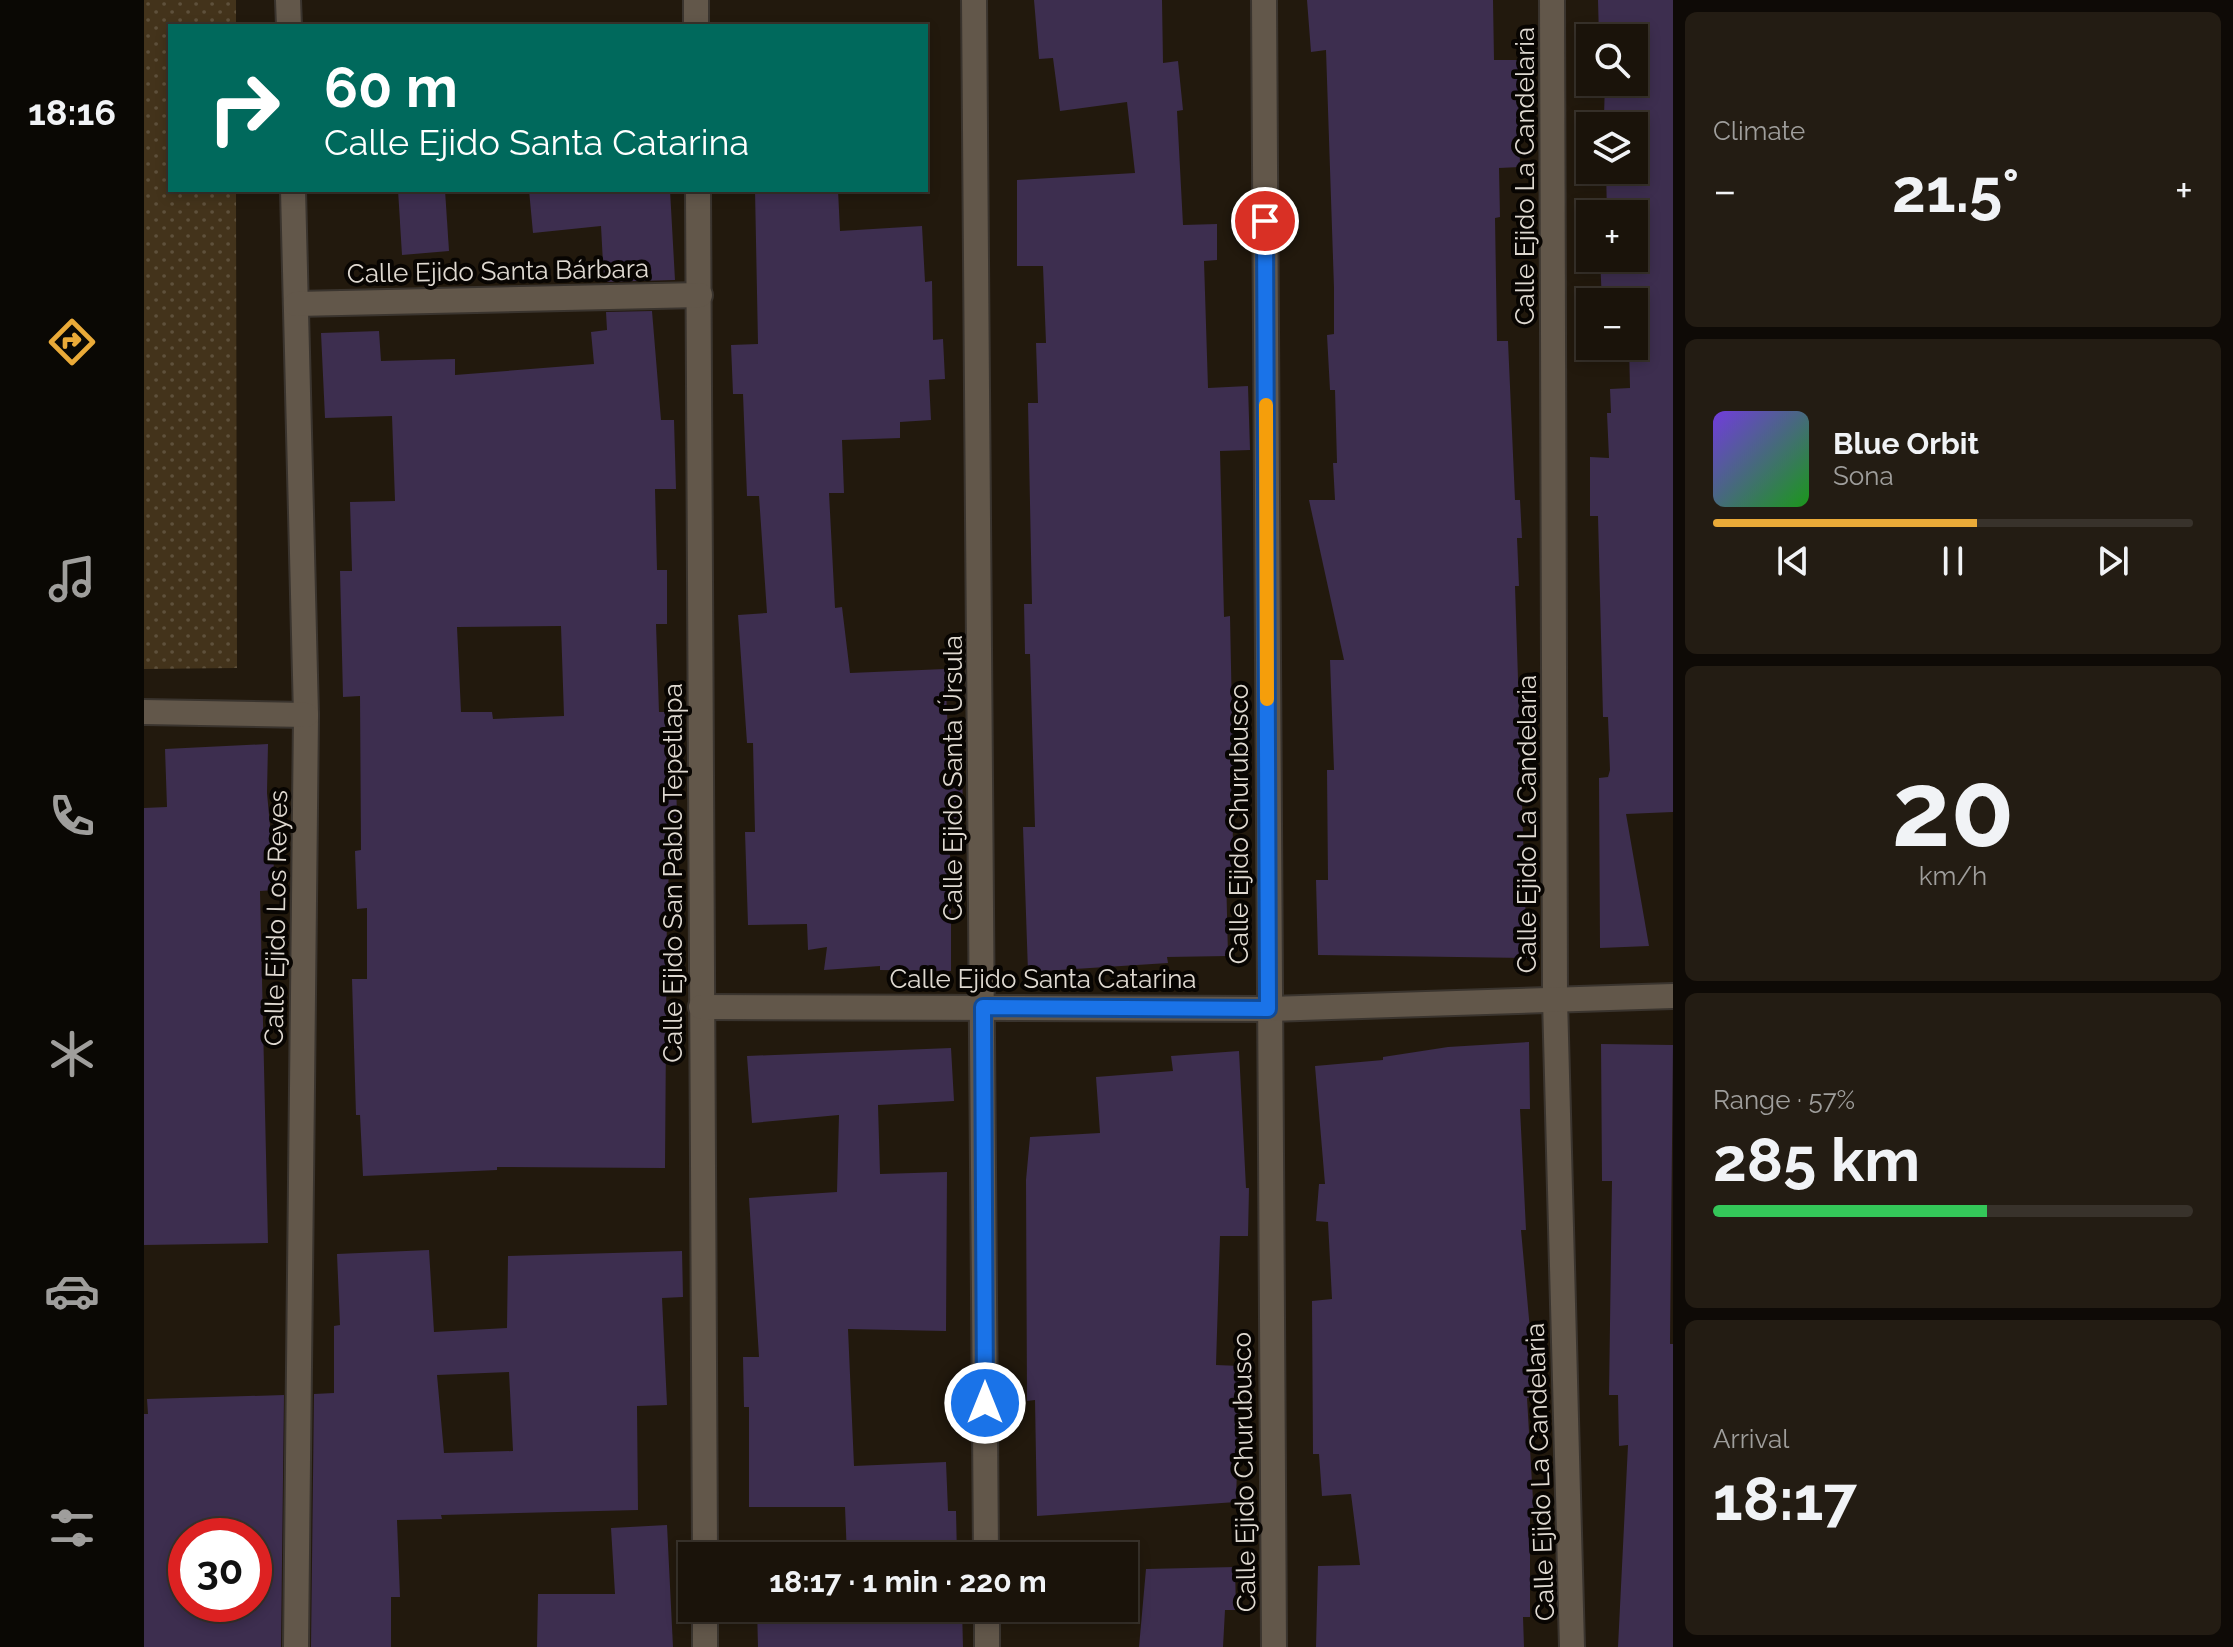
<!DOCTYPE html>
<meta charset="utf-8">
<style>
:root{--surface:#1a130a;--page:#231c13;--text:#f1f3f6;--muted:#9f9e9c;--line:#38322b;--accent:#eaaa38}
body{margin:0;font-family:Raleway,sans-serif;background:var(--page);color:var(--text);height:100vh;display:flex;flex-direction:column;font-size:30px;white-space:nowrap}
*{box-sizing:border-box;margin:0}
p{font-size:26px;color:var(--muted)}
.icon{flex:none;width:44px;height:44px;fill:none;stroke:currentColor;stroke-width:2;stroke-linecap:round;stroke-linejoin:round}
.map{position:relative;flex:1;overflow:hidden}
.details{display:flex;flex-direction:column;gap:12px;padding:12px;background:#0e0a06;width:560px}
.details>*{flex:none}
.hud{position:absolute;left:24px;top:24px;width:760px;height:168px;border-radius:0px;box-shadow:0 4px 12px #0003,0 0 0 2px var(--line);background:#00695c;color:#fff;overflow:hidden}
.controls{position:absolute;left:1432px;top:24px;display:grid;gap:16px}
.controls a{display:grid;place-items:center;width:72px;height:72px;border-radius:0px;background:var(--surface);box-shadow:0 4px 12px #0003,0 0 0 2px var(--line);font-size:40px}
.speed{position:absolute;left:24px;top:1518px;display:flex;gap:16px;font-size:40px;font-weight:700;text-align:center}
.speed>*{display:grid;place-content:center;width:104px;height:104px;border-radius:50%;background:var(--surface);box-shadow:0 4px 12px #0003,0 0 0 2px var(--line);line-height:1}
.speed .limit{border:12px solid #d22;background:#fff;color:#111}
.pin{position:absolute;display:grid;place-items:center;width:68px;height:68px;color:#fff;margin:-34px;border:4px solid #fff;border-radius:50%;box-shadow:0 2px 8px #0007}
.me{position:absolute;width:88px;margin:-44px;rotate:0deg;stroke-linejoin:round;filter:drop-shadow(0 0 6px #0008)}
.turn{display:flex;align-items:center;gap:28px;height:168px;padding:0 24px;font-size:36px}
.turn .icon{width:104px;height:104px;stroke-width:2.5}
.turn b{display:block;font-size:56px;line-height:68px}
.big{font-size:60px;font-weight:700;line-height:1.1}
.details .widget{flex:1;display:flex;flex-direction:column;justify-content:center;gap:12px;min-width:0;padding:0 28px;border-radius:12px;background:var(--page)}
.details .dial{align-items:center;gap:0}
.dial b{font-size:104px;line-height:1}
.song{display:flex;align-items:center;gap:24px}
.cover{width:96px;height:96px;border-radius:12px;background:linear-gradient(135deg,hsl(260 70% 55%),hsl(120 70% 35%))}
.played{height:8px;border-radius:4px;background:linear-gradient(90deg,var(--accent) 55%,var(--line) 55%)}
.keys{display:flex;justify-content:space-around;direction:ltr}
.heat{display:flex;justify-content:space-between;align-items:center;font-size:44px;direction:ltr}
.charge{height:12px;border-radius:6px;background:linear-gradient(90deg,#34c759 57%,var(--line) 0)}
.trip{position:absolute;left:534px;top:1542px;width:460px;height:80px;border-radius:0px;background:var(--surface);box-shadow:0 4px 12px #0003,0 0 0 2px var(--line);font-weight:700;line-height:80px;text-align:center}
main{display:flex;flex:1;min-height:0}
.tabs{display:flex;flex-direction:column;width:144px;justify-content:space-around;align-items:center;background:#0a0804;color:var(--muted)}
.tabs .icon{width:56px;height:56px}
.tabs .active{color:var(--accent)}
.tabs b{font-size:36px;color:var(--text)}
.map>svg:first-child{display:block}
.park{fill:url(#park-dots)}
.building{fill:#3d2e4f;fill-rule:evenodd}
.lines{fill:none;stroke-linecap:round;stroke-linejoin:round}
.minor-casing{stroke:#3a342e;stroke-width:28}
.minor{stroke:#62574a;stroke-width:24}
.route-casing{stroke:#114b97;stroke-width:20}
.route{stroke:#1a73e8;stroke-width:14}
.slow{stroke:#f59e0b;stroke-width:14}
.labels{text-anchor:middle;stroke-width:8;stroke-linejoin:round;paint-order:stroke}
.street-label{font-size:26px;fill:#dfd9d1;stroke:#080502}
</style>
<main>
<nav class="tabs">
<b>18:16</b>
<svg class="icon active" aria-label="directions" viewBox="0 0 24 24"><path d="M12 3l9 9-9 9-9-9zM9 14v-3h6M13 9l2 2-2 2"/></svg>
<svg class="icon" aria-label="music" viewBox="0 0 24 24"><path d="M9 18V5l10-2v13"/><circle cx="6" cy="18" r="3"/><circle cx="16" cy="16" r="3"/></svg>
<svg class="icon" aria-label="phone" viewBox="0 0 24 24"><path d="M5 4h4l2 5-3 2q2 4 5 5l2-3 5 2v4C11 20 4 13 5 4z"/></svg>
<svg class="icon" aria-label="climate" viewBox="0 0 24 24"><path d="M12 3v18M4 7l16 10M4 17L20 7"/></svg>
<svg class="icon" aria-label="car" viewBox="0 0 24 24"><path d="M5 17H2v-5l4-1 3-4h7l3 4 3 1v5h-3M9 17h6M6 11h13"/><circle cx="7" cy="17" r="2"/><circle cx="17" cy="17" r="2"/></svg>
<svg class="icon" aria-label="filters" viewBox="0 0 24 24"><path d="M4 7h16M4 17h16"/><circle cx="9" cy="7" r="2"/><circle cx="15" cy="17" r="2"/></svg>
</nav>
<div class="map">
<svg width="1529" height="1647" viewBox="0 0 1529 1647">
<defs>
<pattern id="park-dots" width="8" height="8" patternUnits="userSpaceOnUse" patternTransform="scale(2)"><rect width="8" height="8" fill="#43331b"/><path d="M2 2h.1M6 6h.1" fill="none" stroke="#5e503b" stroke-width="1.8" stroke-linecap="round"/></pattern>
</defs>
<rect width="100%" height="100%" fill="#22190d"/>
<polygon class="park" points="0,0 92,0 92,26 26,26 26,190 92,190 93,668 0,669"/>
<g class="building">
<polygon points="890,0 1018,0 1019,63 1034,61 1039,110 1033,111 1039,225 1073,224 1073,260 1060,261 1064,388 1104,386 1106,450 1076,451 1080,617 1086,616 1088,716 1099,715 1101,777 1087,777 1090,872 1082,873 1084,956 1023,957 1024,963 884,972 879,827 891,827 886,654 881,654 880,604 888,604 884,403 894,403 892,343 902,343 899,266 873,266 873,180 991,173 983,102 916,111 909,58 895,59"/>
<polygon points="1163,0 1349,0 1350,60 1374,60 1376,167 1355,168 1356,217 1351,218 1353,341 1364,341 1371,500 1376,500 1378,538 1373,538 1375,586 1371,586 1383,958 1174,955 1172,880 1184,880 1183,770 1190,770 1186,660 1200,660 1165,500 1191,500 1189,463 1193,463 1191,390 1186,390 1183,335 1190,334 1190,288 1182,50 1167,52"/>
<polygon points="1454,0 1529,0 1529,812 1482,814 1505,946 1456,948 1455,778 1464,777 1466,770 1464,717 1459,717 1454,516 1446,516 1446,457 1465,458 1463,413 1467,413 1466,389 1486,388 1485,346 1490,346 1490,302 1458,302 1456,258 1490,258 1490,214 1463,214 1462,170 1490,170 1490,126 1461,126 1460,116 1461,82 1490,82 1490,38 1455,38"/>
<polygon points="254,190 301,190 305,251 258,255"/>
<polygon points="385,190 526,190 531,280 460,282 457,226 389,233"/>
<polygon points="611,190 694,190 696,231 778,226 781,282 788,281 789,340 799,339 801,379 785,380 787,420 756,422 756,438 698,440 700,493 685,493 691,608 698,607 706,673 801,669 806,778 818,777 820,830 803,831 807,864 807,971 736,970 736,966 680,970 683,947 664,950 663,924 604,925 601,832 611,832 609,743 603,743 594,615 623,613 615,496 603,496 599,394 589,394 587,345 614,344"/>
<path d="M508 311 517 420H530L532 489H511L513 570H523V624H512L515 712H521L523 776H532L534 861H526L523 900 521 1168 353 1167V1170L219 1176 216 1115H212L208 979H223V908L213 909 211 851 217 850 216 696 199 697 196 571H208L206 502 251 501 248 416 181 418 177 333 235 331 237 361 311 359V375L450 364 447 332 463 330 462 312ZM417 626 420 716 349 719 348 712H317L313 627Z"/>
<polygon points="124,744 123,793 132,890 116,891 124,1243 0,1245 0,808 23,807 21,749"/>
<polygon points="1385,1042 1386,1109 1376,1109 1382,1230 1377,1230 1387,1341 1382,1342 1392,1397 1383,1398 1390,1517 1386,1517 1386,1617 1379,1617 1380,1647 1172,1647 1174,1566 1216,1565 1207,1494 1178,1496 1175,1454 1169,1454 1168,1301 1188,1299 1184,1222 1172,1221 1175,1184 1181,1184 1171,1066 1239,1060 1239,1057 1304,1047"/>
<polygon points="1457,1044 1529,1045 1526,1344 1529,1344 1529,1647 1474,1647 1484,1445 1475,1446 1474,1395 1465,1395 1468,1181 1458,1181"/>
<polygon points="807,1048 810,1101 734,1105 736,1174 803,1172 802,1331 704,1329 710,1466 802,1462 804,1511 812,1511 813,1556 703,1556 701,1507 605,1507 605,1407 600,1407 599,1357 615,1357 605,1198 693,1192 695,1115 608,1123 603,1056"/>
<polygon points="1095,1051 1102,1188 1105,1188 1104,1236 1076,1236 1072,1365 1096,1366 1092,1502 893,1516 891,1400 883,1401 882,1180 886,1137 956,1133 952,1077 1029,1071 1027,1056"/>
<path d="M285 1250 290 1332 363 1328 364 1256 538 1251 539 1297 518 1298 523 1405 493 1406 494 1510 297 1515 298 1519 253 1520 256 1597H247V1647H167L170 1394 190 1393V1326L196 1325 193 1254ZM365 1372 369 1451 300 1453 293 1375Z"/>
<path d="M140 1395 137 1647H0V1414H4L3 1399ZM42 1536H110V1604H42Z"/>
<polygon points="523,1525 529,1647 393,1647 394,1594 471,1594 467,1528"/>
<polygon points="1091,1567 1092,1610 1081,1610 1079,1647 995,1647 1002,1569"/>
<polygon points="613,1608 818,1608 819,1647 614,1647"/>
</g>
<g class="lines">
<g class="minor-casing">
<g id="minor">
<polyline points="144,0 145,26"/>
<polyline points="552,0 552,26"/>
<polyline points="830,0 842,1556"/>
<polyline points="1120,0 1130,1647"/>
<polyline points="1408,0 1411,999 1428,1647"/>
<polyline points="149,190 162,715 152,1647"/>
<polyline points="554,190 561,1556"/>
<polyline points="152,304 556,295"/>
<polyline points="0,712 162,715"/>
<polyline points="557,1007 1124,1009 1529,996"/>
<polyline points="561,1608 561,1647"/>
<polyline points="843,1608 843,1647"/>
</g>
</g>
<use href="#minor" class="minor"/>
</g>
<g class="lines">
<g class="route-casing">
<polyline id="route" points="841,1403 839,1007 1124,1009 1121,221"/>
</g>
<use href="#route" class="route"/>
<polyline class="slow" points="1122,405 1123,699"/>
</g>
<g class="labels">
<g class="street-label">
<text transform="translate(1381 176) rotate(-90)" y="9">Calle Ejido La Candelaria</text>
<text transform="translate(354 271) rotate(-1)" y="9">Calle Ejido Santa Bárbara</text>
<text transform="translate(809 778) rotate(-90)" y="9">Calle Ejido Santa Úrsula</text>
<text transform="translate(1095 824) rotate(-90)" y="9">Calle Ejido Churubusco</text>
<text transform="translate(1383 824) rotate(-90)" y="9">Calle Ejido La Candelaria</text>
<text transform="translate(529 873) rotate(-90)" y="9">Calle Ejido San Pablo Tepetlapa</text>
<text transform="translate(132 918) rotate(-89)" y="9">Calle Ejido Los Reyes</text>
<text x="899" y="988">Calle Ejido Santa Catarina</text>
<text transform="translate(1100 1472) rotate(-91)" y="9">Calle Ejido Churubusco</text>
<text transform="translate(1396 1472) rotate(-92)" y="9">Calle Ejido La Candelaria</text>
</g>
</g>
</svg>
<div class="controls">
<a><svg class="icon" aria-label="search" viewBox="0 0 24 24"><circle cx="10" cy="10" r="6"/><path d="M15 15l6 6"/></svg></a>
<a><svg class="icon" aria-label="layers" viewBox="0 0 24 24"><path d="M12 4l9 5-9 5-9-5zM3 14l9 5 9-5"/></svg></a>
<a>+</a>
<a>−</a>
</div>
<div class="speed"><div class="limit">30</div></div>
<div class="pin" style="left:1121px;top:221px;background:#d93025"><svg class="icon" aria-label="arrive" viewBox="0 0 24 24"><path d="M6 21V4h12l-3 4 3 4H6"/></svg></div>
<svg class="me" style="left:841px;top:1403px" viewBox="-20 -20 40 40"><circle r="17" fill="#1a73e8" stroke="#fff" stroke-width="3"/><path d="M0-11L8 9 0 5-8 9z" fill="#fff"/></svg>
<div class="trip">18:17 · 1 min · 220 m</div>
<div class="hud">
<div class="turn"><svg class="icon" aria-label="right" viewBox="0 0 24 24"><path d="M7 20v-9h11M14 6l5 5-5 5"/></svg><div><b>60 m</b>Calle Ejido Santa Catarina</div></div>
</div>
</div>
<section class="details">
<div class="widget"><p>Climate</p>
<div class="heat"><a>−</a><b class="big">21.5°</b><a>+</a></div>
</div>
<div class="widget">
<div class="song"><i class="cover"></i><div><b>Blue Orbit</b><p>Sona</p></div></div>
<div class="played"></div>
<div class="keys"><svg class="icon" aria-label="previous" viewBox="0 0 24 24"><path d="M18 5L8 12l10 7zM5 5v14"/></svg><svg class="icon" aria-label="pause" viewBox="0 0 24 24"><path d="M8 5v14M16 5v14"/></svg><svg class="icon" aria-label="next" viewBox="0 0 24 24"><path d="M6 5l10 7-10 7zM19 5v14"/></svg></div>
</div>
<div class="widget dial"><b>20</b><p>km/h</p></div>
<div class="widget"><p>Range · 57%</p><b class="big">285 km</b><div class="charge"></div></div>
<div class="widget"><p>Arrival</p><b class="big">18:17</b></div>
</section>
</main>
